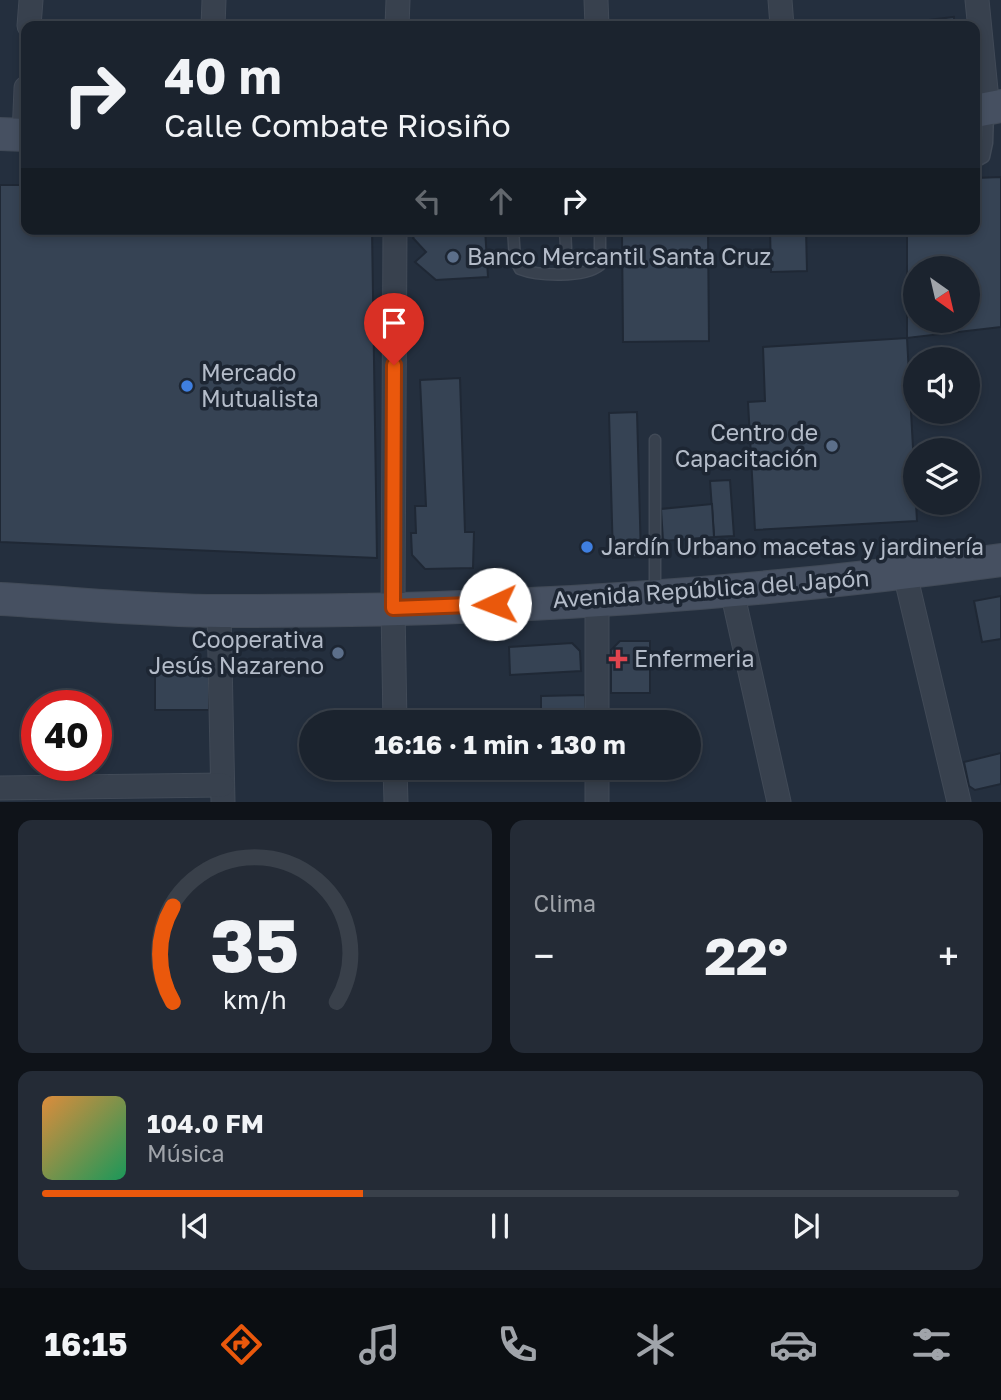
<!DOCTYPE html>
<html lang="es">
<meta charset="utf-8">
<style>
:root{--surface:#1b232e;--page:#242b36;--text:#f1f3f6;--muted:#a0a4aa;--line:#39404a;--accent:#ea580c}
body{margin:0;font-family:"Golos Text",sans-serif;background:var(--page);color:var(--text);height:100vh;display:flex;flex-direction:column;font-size:26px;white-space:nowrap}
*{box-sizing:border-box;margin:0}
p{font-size:23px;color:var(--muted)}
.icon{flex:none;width:38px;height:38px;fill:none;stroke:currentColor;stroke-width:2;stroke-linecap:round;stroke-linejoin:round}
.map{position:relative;height:802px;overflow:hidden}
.side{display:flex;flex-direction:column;gap:18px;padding:18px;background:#0f1319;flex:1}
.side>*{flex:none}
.top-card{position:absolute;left:21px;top:21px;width:959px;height:214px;border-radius:14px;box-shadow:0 4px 10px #0003,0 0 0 2px var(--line);background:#1b232e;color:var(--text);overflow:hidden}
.needle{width:46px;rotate:146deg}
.tools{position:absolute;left:903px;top:256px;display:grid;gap:14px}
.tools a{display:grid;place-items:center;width:77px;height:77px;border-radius:50%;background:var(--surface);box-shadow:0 4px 10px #0003,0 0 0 2px var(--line);font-size:35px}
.speed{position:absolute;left:21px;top:690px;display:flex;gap:14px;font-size:35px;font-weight:700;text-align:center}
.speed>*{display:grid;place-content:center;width:91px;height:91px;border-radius:50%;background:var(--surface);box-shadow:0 4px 10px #0003,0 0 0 2px var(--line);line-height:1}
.speed .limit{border:10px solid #d22;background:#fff;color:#111}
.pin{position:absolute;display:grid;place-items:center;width:60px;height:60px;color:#fff;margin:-72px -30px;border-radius:50% 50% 50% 0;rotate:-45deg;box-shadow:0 0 7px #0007}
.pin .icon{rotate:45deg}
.me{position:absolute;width:77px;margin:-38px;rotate:268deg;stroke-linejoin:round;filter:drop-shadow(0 0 5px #0008)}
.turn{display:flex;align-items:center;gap:24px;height:147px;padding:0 28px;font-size:32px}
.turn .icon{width:91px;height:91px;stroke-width:2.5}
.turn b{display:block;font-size:49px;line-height:60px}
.lanes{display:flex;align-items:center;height:66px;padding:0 28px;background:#0003;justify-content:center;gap:35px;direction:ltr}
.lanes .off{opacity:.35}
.big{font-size:52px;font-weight:700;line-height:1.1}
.side .card{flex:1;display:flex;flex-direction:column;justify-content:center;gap:10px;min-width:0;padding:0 24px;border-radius:14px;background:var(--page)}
.side .dial{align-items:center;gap:0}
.dial svg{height:182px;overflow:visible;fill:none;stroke:var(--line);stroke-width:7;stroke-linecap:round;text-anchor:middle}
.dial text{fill:var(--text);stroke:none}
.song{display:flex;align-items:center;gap:21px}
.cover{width:84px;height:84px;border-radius:10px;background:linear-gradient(135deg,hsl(30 70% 55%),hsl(150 70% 35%))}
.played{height:7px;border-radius:4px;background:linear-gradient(90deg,var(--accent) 35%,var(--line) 35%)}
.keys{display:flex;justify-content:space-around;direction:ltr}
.heat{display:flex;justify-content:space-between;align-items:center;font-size:38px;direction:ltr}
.side .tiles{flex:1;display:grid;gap:18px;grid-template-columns:1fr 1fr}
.card:last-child{grid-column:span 2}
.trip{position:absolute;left:299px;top:710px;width:402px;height:70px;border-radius:35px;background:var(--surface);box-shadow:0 4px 10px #0003,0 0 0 2px var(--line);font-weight:700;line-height:70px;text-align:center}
.tabs{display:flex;height:112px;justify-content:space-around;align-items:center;background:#0b0e12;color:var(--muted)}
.tabs .icon{width:49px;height:49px}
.tabs .active{color:var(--accent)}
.tabs b{font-size:32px;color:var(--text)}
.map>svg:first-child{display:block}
.building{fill:#364354;stroke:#1f2835;stroke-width:2;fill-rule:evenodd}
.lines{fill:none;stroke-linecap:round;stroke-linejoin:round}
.lane-casing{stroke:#414a57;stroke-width:13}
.street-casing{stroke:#414a57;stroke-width:25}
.secondary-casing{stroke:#414a57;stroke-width:34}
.lane{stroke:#38414e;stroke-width:10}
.street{stroke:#38414e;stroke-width:23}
.secondary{stroke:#465061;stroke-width:32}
.route-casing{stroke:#983908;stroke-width:18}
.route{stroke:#ea580c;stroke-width:12}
.service-dot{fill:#5c6f8a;stroke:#1d2633;stroke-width:2.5}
.shop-dot{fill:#3f7fe0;stroke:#1d2633;stroke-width:2.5}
.health-dot{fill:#e0444e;stroke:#1d2633;stroke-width:2.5}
.labels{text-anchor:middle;stroke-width:7;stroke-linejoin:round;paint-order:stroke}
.poi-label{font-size:23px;fill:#b4bcc9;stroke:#1d2633;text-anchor:start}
.street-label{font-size:23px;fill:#b4bcc9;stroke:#1d2633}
</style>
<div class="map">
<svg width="1001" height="802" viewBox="0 0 1001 802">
<rect width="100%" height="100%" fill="#242f3e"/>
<g class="building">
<polygon points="954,17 954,26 879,26"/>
<path d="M1001 177V327L907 338V229H975V178ZM915 268H968V320H915Z"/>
<polygon points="0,185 26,185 26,229 372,229 377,558 0,542"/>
<polygon points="418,229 485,229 488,277 436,280 415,262 426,252 413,238"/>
<polygon points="615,229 708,229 709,341 623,342 622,234 615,234"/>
<polygon points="770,229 806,229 807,271 771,272"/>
<polygon points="907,338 917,521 755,530 748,402 765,401 763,347"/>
<polygon points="460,378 465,532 474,532 473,568 425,569 412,555 411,533 416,533 415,506 426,506 420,380"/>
<polygon points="637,412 641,557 613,558 609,413"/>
<polygon points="730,480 734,536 714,537 710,481"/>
<polygon points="712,504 714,537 663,541 661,509"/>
<polygon points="1001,596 1001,639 982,642 974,601"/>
<polygon points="620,641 650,641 650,693 611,693 611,650"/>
<polygon points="572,643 580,651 581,671 510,675 509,647"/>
<rect x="155" y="662" width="54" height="48"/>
<polygon points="585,695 586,723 541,723 541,696"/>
<polygon points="1001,753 1001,784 975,790 969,786 964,762"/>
</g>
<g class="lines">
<g class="lane-casing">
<g id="lane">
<polyline points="975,162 984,157 987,143 988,112"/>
<path d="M513 229 515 259 520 269C538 276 584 278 600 265V229"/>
<polyline points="565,229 566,248"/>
<polyline points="655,440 655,593"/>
</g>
</g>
<g class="street-casing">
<g id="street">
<polyline points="596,0 597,26"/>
<polyline points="780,0 782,26"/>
<polyline points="977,0 986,90"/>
<polyline points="29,26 31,0"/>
<polyline points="213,26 214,0"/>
<polyline points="397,26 398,0"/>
<polyline points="24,135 26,88"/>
<polyline points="905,574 959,802"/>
<polyline points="732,591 779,802"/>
<polyline points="597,601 597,723"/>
<polyline points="219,611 223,802"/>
<polyline points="395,723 393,608 395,229"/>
<polyline points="395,768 396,802"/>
<polyline points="597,768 597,802"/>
<polyline points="0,788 222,785"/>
</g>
</g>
<g class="secondary-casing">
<g id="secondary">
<polyline points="975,111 1001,106"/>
<polyline points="0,134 26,135"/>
<path d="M0 599C74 603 148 611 222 611 482 612 743 596 1001 560"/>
</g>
</g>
<use href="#lane" class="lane"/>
<use href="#street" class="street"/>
<use href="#secondary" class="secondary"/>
</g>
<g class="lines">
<g class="route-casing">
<polyline id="route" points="394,365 393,608 495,604"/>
</g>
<use href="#route" class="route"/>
</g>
<g class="service-dot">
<circle cx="453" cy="257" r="7"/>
<circle cx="832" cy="446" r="7"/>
<circle cx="338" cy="653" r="7"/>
</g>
<g class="shop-dot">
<circle cx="187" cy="386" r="7"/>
<circle cx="587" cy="547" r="7"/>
</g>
<path class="health-dot" d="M614.5 648.5h7v7h7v7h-7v7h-7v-7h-7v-7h7z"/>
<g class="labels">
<g class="poi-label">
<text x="467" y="265">Banco Mercantil Santa Cruz</text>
<text x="201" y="381">Mercado<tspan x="201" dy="26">Mutualista</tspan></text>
<text x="818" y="441" text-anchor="end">Centro de<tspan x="818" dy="26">Capacitación</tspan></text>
<text x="601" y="555">Jardín Urbano macetas y jardinería</text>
<text x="324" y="648" text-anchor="end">Cooperativa<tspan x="324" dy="26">Jesús Nazareno</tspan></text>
<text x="634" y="667">Enfermeria</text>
</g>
<g class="street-label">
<text transform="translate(711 589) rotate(-4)" y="8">Avenida República del Japón</text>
</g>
</g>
</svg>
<div class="tools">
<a><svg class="needle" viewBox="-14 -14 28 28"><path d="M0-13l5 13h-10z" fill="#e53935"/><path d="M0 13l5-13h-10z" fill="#a0a4aa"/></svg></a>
<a><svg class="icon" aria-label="sound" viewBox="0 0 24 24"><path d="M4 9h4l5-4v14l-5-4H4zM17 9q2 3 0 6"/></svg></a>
<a><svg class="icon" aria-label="layers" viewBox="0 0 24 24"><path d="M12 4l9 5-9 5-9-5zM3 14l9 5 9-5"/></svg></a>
</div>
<div class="speed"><div class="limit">40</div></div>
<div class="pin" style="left:394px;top:365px;background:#d93025"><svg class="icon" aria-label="arrive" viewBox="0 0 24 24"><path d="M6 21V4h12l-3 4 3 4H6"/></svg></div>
<svg class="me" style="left:495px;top:604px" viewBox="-20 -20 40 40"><circle r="19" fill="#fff"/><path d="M0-13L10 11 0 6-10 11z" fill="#ea580c"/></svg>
<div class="trip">16:16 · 1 min · 130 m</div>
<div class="top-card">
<div class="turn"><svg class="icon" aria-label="right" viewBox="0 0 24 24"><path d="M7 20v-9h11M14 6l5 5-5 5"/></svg><div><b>40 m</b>Calle Combate Riosiño</div></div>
<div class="lanes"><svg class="icon off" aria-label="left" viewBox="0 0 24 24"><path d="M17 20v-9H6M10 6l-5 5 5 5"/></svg><svg class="icon off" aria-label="ahead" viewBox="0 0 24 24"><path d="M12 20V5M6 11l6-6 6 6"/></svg><svg class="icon" aria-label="right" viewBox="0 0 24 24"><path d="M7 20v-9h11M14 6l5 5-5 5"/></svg></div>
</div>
</div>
<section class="side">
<div class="tiles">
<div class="card dial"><svg viewBox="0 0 100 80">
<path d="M14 69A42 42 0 1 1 86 69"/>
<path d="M14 69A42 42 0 0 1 14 27" stroke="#ea580c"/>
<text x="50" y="56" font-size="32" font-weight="700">35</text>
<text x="50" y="72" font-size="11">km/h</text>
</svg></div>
<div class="card"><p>Clima</p>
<div class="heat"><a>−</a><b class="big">22°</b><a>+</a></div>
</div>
<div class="card">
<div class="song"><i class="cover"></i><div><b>104.0 FM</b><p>Música</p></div></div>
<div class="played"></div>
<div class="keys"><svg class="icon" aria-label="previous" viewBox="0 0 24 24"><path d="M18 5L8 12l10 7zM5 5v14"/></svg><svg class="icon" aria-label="pause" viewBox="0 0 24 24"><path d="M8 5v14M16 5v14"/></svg><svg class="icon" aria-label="next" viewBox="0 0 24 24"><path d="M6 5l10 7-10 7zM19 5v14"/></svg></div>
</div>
</div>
</section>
<nav class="tabs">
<b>16:15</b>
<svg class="icon active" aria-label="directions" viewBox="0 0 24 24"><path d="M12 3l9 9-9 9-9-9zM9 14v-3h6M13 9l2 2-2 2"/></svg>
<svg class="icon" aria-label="music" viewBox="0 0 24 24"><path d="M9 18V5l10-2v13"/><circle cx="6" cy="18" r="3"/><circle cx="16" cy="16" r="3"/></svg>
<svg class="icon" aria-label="phone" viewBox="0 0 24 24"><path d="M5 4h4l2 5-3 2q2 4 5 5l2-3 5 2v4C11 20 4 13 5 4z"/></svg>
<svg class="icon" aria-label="climate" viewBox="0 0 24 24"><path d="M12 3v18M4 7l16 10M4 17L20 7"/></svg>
<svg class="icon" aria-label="car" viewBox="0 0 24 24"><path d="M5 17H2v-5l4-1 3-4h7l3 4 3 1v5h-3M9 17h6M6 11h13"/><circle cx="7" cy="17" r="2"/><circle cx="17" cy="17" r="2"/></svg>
<svg class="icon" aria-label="filters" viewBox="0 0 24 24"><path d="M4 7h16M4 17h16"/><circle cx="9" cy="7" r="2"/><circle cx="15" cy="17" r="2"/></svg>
</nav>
